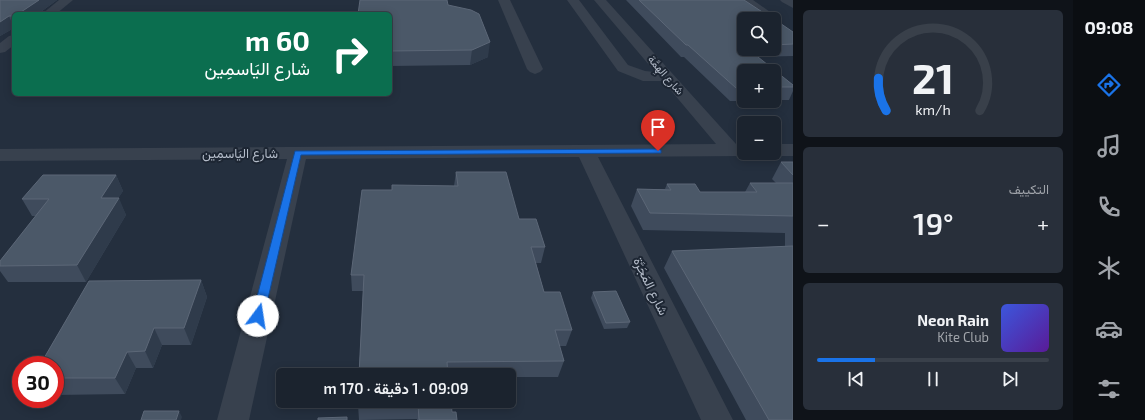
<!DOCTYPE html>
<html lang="ar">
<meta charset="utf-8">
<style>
:root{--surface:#1b232e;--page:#282f3a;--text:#f1f3f6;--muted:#a0a4aa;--line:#39404a;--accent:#1a73e8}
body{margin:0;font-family:"Exo 2",Vazirmatn,sans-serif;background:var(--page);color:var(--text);direction:rtl;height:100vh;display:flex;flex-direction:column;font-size:15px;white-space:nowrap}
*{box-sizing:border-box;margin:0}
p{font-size:13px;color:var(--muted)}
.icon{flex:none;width:22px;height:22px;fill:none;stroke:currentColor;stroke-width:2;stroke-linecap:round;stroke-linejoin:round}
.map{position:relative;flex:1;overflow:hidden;direction:ltr}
.sheet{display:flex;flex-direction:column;gap:10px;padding:10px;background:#0f1319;width:280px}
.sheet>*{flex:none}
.top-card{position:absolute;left:12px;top:12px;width:380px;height:84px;border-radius:6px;box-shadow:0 2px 10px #0003,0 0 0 1px var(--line);direction:rtl;background:#0b6e4f;color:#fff;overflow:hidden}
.tools{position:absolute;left:737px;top:12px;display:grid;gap:8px}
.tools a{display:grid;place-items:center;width:44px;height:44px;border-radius:6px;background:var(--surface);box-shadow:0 2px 10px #0003,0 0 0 1px var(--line);font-size:20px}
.speed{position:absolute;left:12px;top:356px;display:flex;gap:8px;font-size:20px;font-weight:700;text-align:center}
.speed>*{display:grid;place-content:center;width:52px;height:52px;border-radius:50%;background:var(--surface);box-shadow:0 2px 10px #0003,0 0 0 1px var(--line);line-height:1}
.speed .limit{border:6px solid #d22;background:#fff;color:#111}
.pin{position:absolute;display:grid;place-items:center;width:34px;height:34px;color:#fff;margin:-41px -17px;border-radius:50% 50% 50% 0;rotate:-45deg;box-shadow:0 0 4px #0007}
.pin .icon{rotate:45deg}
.me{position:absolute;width:44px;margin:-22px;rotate:14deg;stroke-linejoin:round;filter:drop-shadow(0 0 3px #0008)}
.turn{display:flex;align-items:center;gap:14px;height:84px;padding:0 16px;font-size:18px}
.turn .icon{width:52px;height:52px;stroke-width:2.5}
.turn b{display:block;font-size:28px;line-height:34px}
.big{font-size:30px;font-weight:600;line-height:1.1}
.sheet .widget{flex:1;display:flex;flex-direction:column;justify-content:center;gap:6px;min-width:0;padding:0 14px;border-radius:6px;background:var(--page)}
.sheet .dial{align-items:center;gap:0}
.dial svg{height:104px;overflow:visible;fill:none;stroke:var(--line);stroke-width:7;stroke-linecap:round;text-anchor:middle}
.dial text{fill:var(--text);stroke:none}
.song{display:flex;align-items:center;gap:12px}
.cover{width:48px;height:48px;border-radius:6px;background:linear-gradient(135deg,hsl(230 70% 55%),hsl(270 70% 35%))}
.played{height:4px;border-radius:2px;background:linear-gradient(90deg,var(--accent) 25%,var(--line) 25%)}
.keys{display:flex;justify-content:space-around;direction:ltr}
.heat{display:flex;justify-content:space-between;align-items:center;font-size:22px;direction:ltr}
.trip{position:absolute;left:276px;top:368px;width:240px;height:40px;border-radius:6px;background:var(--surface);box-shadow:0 2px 10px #0003,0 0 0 1px var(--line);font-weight:600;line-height:40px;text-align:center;direction:rtl}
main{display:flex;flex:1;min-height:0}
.tab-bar{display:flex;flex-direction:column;width:72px;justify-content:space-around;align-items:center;background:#0b0e12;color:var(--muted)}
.tab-bar .icon{width:28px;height:28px}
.tab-bar .current{color:var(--accent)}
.tab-bar b{font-size:18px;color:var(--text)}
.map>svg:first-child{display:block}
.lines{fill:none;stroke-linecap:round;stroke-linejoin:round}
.minor{fill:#38414e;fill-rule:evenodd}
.wall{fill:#3f4b5c}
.shaded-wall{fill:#2f3b4b}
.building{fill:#4b5868;stroke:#5c6777}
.route{fill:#1a73e8;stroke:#114b97}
.labels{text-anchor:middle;stroke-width:4;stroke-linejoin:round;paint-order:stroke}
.far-street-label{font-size:11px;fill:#b4bcc9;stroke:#1d2633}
.street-label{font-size:13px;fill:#b4bcc9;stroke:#1d2633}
</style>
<main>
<nav class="tab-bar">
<b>09:08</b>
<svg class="icon current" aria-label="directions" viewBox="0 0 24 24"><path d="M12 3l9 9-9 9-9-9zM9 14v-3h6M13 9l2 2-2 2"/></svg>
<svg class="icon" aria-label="music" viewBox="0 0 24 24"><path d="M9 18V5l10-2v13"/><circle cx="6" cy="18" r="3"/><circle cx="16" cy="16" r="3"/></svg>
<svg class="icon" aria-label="phone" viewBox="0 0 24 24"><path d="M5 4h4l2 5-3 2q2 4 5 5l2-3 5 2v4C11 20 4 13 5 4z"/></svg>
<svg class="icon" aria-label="climate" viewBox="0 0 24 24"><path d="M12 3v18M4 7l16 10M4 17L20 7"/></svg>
<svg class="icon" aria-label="car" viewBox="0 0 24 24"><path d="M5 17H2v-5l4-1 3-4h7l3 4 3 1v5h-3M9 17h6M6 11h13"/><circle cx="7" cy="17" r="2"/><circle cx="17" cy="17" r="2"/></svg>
<svg class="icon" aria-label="filters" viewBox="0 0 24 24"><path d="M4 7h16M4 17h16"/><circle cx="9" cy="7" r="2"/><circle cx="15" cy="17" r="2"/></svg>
</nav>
<section class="sheet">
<div class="widget dial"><svg viewBox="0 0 100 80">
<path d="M14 69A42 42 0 1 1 86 69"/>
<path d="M14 69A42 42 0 0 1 8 44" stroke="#1a73e8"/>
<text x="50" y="56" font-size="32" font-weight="700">21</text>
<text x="50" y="72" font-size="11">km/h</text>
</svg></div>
<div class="widget"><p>التكييف</p>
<div class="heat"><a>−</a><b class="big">19°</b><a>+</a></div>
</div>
<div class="widget">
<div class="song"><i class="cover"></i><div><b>Neon Rain</b><p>Kite Club</p></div></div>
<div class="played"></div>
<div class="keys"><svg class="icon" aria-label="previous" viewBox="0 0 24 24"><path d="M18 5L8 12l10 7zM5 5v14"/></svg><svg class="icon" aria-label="pause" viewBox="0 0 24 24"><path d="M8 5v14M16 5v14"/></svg><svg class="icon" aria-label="next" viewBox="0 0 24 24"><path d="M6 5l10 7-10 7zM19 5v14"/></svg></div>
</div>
</section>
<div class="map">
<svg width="793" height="420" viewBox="0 0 793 420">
<rect width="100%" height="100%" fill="#242f3e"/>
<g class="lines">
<g class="minor">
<polygon points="59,0 73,0 56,14 42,14"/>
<polygon points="498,0 510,0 543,69 540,72 535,74 530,72 527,69"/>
<polygon points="567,0 579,0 628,65 645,71 655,72 594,0 606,0 736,144 744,144 744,153 751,153 744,156 598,157 733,420 701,420 579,157 306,159 249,420 217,420 287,159 0,161 0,149 716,144 663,81 643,81 618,71"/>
<polygon points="739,0 753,0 780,19 778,22 774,23 774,19 766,19"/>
<polygon points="780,0 793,0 793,8 782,2"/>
<polygon points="14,35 14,45 5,52 0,53 0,43 9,36"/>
<polygon points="774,144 793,144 793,156 774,156 767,154 767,153 774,153"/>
</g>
</g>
<g class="wall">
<polygon points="0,0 57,0 38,14 14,14 14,28 0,36"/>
<polygon points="626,0 744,0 744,49 774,49 774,19 793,32 793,56 757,57 793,85 793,91 789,100 774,100 774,71 744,71 744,101 730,101 684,57 681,57"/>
<polygon points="448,5 488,57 470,65 390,66 390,14"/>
<polygon points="781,162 793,162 793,420 746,420 664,268 672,251 785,247 785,233 643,230 631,206 637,189 665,189 667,184 700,192 745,192 750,183 776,183 772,179"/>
<polygon points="456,172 519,219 545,247 541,263 536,263 544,292 572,330 566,346 559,346 564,361 558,377 509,377 509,375 359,375 363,291 352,291 351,275 392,190 454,186"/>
<polygon points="116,175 123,191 118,198 126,215 86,282 8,282 0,271 0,261 36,216 32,216 22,199"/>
<polygon points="201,280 207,297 191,345 162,345 153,368 136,368 125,394 55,395 55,365"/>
<polygon points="593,292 630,322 627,328 604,329 591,298"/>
<polygon points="451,401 452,412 457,420 417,420 417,419 359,420 358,405"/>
</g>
<g class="shaded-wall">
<polygon points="39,0 57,0 38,14 18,14"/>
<polygon points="9,16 14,28 0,36 0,22"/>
<polygon points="490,42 488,57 470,65 472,50"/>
<polygon points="116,175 123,191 108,215 101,198"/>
<polygon points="119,198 126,215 86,282 77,265"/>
<polygon points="201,280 207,297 191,345 184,328"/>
<polygon points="154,328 162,345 153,368 145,351"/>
<polygon points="127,352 136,368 125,394 115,378"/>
<polygon points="179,411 182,417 181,420 176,420"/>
</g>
<g class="building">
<polygon points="0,0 39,0 18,14 14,14 14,16 9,16 0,22"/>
<polygon points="360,0 447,0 448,5 471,10 479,14 490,42 472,50 390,51 390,14 358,14"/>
<polygon points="639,0 744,0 773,19 744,19 744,45 743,45 744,46 744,49 748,49 793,85 793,87 774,87 774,71 744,71 744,88 736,88 688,45 686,45"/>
<polygon points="774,19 793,32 793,44 774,45"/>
<polygon points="781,162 793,162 793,175"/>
<polygon points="456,172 506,172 519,219 536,219 545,247 531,247 544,292 560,292 572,330 555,330 564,361 447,362 448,375 359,375 364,275 351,275 362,190 392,190 392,185 458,186"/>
<polygon points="43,175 116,175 101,198 119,198 77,265 0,266 0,261 49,199 22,199"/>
<polygon points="750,183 793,183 793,216 650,213 637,189 671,190 667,184 695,184 700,192 757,192"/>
<polygon points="793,246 793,420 769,420 672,251"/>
<polygon points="201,280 184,328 154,328 145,351 127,352 115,378 55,378 55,365 40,365 89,281"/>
<polygon points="616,291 630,322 606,323 593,292"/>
<polygon points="358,401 451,401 452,412 456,412 457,420 419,420 418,404 358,405"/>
<polygon points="144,411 179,411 176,420 141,420"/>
<polygon points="347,417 347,420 318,420 318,418"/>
</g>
<polygon class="route" points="658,149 661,150 661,153 301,155 264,316 262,319 258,321 254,319 252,316 295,151"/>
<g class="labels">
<g class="far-street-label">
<text transform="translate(666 75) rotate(49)" y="4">شارع الهِمَّة</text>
</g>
<g class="street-label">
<text x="240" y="158">شارع اليَاسمِين</text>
<text transform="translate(651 286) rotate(64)" y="5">شارع المَجَرَّة</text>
</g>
</g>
</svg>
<div class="tools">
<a><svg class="icon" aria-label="search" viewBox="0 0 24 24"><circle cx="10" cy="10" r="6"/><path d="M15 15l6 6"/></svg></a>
<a>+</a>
<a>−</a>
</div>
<div class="speed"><div class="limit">30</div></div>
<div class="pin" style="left:658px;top:151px;background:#d93025"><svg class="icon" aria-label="arrive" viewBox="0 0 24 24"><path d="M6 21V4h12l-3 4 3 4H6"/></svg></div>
<svg class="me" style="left:258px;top:316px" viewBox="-20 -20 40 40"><circle r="19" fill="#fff"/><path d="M0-13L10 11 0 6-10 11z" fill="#1a73e8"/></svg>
<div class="trip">09:09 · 1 دقيقة · 170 m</div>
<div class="top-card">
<div class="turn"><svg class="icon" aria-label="right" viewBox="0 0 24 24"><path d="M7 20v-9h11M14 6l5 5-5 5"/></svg><div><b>60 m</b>شارع اليَاسمِين</div></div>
</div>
</div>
</main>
